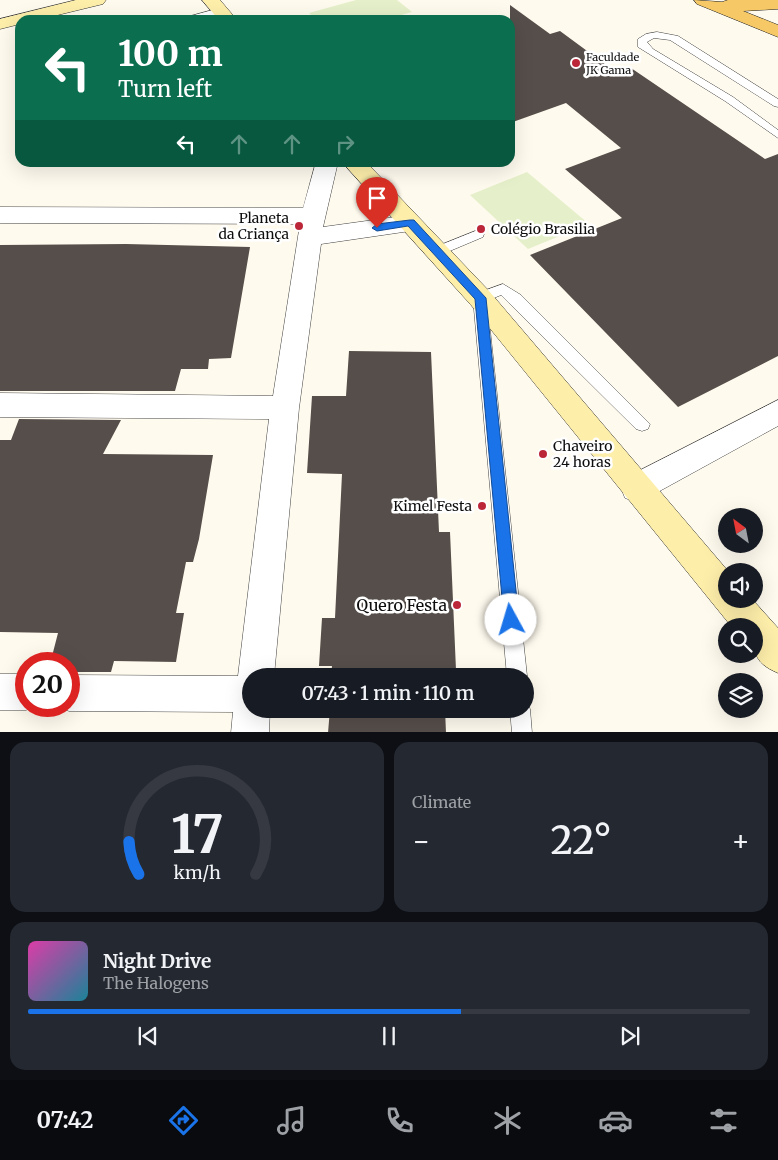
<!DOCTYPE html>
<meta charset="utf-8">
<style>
:root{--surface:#171b24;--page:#242831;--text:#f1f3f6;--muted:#9ea1a6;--line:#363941;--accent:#1a73e8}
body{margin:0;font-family:Merriweather,serif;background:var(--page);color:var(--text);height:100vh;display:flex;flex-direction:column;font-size:19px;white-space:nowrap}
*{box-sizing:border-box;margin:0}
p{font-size:16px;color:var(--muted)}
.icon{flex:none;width:28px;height:28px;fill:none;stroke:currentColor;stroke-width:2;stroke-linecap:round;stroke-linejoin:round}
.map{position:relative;height:732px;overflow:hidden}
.sheet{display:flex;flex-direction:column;gap:10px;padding:10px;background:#0d0f14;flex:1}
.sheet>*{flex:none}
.hud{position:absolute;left:15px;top:15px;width:500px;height:152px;border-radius:15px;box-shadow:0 5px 20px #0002;background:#0b6e4f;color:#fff;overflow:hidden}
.needle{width:32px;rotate:328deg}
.controls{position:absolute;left:718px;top:508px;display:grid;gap:10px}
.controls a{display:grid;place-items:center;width:45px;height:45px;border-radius:50%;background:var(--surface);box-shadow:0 5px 20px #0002;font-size:25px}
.speed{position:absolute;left:15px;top:652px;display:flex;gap:10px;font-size:25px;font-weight:700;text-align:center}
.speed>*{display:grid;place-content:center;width:65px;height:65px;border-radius:50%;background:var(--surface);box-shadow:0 5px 20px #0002;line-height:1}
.speed .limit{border:8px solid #d22;background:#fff;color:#111}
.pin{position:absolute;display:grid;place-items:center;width:42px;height:42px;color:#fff;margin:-51px -21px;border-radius:50% 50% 50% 0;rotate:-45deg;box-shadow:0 0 5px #0007}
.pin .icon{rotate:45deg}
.me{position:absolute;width:55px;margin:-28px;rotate:354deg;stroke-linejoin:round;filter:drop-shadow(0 0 4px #0008)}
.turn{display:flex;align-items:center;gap:18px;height:105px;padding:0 20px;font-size:22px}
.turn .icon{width:65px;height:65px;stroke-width:2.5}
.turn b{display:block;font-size:35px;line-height:42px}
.lanes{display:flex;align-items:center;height:48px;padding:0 20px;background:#0003;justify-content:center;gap:25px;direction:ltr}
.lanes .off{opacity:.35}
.big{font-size:38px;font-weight:600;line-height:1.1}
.sheet .card{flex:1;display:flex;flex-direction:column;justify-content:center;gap:8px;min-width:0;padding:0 18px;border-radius:15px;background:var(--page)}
.sheet .dial{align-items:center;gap:0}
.dial svg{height:130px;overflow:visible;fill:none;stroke:var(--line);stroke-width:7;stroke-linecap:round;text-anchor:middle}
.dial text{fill:var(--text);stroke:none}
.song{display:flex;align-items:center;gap:15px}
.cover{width:60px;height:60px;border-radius:8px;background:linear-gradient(135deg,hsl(320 70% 55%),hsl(190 70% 35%))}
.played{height:5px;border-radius:2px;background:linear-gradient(90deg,var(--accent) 60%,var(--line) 60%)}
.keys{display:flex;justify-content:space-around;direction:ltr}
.heat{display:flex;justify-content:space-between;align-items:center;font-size:28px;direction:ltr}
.sheet .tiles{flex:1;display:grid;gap:10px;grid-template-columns:1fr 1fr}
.card:last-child{grid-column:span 2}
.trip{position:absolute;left:242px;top:668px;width:292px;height:50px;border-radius:25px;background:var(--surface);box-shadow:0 5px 20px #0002;font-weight:600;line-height:50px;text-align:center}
.tabs{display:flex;height:80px;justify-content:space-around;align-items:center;background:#090b0e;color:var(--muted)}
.tabs .icon{width:35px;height:35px}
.tabs .current{color:var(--accent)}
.tabs b{font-size:22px;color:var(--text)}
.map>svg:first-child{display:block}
.pitch{fill:#e5f0ca}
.building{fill:#564e4a}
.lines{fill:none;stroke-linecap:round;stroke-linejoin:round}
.lane-casing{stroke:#404040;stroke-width:1}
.street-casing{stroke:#404040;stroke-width:1}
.secondary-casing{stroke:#2f2f2f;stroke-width:1}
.primary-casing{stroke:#1e1e1e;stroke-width:1}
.lane{fill:#fff;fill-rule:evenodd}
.street{fill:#fff;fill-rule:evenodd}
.secondary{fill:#fdeeaa;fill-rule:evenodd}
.primary{fill:#f6c966;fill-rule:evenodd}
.route{fill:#1a73e8;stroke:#114b97}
.poi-dot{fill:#bb2739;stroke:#fff;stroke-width:2}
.labels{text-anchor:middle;stroke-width:5;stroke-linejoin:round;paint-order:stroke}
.far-poi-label{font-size:11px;fill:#0d0d0d;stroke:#fff;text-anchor:start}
.poi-label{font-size:14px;fill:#0d0d0d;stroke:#fff;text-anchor:end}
.near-poi-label{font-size:16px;fill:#0d0d0d;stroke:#fff;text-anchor:end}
</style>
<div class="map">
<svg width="778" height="733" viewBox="0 0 778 733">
<rect width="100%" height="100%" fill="#fffaee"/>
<g class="pitch">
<polygon points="356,0 397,0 412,12 384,20 316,20 309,13"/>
<polygon points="527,172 589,224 528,249 470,195"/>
</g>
<g class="building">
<polygon points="510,5 550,34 560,31 617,73 631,68 765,159 778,154 778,356 678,407 530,255 622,218 565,169 621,148 566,103 510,123"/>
<polygon points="126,244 250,247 231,358 209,359 208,369 181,369 175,391 0,391 0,245"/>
<polygon points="349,351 431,352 439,532 450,532 456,670 444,670 444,676 331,676 332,666 319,666 322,618 335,618 342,474 307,473 312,396 346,396"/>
<polygon points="19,419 121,420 103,454 213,455 199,539 193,562 186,562 176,613 184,613 176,662 114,661 111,672 69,672 69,664 50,664 58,633 0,632 0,440 11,440"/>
<polygon points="330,709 445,709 446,733 328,733"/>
</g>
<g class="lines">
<g class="lane-casing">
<g id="lane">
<polygon points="220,8 225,11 223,13 193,20 176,20"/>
<polygon points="657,32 678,36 778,99 778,107 774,106 670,40 654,38 647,42 653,49 733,97 778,130 778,138 725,101 638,47 638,39 646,34"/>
<polygon points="478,230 484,234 483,237 438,256 431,251 433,248"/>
<polygon points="503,284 521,295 650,424 648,429 642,431 636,429 501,295 487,301 527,676 526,678 507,676 473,298 475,294"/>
<polygon points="526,701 530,709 532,733 512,733 510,709 526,709"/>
</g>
</g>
<g class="street-casing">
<g id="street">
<polygon points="316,162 338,162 323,227 410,215 418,218 422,223 418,228 410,231 321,244 299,408 274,676 251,676 251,709 270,709 269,733 231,733 233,712 69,711 57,706 69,706 69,675 238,676 269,419 0,417 0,393 273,396 300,224 0,223 0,207 303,208"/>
<polygon points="778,400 778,426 647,498 636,502 625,498 621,488 625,478"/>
<polygon points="0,674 26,674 26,706 36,706 26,710 0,710"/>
</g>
</g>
<g class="secondary-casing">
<g id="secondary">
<polygon points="76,0 106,0 103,4 37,20 20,20 20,24 0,29 0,19"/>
<polygon points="202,0 220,0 237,20 219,20"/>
<path d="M342 162H366L489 291 728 571H726V599H752L778 628V673C752 662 754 651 754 626H731L471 305Z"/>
</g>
</g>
<g class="primary-casing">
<polygon id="primary" points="694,0 722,2 728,0 778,0 778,9 743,11 778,25 778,37 697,4"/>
</g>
<use href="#lane" class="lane"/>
<use href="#street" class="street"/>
<use href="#secondary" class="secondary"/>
<use href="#primary" class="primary"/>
</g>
<polygon class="route" points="410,220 414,220 486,298 519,620 516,624 511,627 506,624 504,620 475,299 408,226 377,231 372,228 377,224"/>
<g class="poi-dot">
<circle cx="576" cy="63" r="5"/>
<circle cx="299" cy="226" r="5"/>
<circle cx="481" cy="229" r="5"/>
<circle cx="543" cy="454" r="5"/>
<circle cx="482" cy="506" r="5"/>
<circle cx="457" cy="605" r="5"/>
</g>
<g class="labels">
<g class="far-poi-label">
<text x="586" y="61">Faculdade<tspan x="586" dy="13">JK Gama</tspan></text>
</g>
<g class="poi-label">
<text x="289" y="223">Planeta<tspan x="289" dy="16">da Criança</tspan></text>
<text x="491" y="234" text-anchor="start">Colégio Brasilia</text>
<text x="553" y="451" text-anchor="start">Chaveiro<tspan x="553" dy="16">24 horas</tspan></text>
<text x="472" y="511">Kimel Festa</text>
</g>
<g class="near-poi-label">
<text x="447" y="611">Quero Festa</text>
</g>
</g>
</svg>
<div class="controls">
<a><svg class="needle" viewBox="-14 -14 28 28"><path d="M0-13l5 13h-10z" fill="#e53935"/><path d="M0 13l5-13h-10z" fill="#9ea1a6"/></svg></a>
<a><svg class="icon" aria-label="sound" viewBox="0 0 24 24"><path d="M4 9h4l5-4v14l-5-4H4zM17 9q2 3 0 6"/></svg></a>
<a><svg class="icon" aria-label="search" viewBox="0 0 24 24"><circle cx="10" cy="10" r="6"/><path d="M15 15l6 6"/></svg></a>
<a><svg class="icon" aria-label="layers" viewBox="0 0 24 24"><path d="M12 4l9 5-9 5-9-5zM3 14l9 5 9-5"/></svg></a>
</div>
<div class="speed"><div class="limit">20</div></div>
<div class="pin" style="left:377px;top:228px;background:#d93025"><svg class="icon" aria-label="arrive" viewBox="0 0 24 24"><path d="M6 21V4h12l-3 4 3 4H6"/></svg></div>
<svg class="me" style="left:511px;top:620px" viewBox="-20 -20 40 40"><circle r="19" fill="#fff"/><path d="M0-13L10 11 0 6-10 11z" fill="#1a73e8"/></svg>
<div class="trip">07:43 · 1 min · 110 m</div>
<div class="hud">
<div class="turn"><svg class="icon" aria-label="left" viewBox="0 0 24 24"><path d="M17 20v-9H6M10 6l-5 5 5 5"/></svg><div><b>100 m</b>Turn left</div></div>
<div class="lanes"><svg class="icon" aria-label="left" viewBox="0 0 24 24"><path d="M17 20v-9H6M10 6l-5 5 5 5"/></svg><svg class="icon off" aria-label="ahead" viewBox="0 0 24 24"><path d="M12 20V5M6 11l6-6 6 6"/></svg><svg class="icon off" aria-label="ahead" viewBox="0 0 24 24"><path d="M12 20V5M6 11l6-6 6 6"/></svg><svg class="icon off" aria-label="right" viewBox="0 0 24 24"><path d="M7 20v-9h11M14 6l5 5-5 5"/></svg></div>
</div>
</div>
<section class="sheet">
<div class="tiles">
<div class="card dial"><svg viewBox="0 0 100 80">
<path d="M14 69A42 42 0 1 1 86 69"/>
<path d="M14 69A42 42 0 0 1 8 49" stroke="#1a73e8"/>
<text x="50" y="56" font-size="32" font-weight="700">17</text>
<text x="50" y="72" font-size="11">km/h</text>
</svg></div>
<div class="card"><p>Climate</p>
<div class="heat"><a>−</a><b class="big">22°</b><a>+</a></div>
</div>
<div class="card">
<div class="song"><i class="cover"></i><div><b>Night Drive</b><p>The Halogens</p></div></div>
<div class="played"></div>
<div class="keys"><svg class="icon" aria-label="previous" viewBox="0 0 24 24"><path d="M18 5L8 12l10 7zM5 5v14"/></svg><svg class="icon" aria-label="pause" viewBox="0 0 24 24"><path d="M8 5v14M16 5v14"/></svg><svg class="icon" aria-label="next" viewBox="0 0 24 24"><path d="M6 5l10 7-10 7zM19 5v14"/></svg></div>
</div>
</div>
</section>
<nav class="tabs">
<b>07:42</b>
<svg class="icon current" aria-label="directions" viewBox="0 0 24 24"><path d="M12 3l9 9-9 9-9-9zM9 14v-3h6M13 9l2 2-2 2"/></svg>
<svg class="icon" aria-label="music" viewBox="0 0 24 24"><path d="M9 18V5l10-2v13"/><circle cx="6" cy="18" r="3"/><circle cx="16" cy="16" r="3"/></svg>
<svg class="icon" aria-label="phone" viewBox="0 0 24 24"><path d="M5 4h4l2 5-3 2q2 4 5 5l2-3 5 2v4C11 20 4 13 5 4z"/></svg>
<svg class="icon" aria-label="climate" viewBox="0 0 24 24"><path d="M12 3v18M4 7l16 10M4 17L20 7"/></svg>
<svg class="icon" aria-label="car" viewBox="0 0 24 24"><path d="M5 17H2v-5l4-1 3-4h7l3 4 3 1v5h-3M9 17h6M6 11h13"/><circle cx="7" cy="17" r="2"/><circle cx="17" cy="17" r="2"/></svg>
<svg class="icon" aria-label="filters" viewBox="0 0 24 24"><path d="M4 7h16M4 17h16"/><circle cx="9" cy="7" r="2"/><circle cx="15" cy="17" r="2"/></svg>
</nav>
